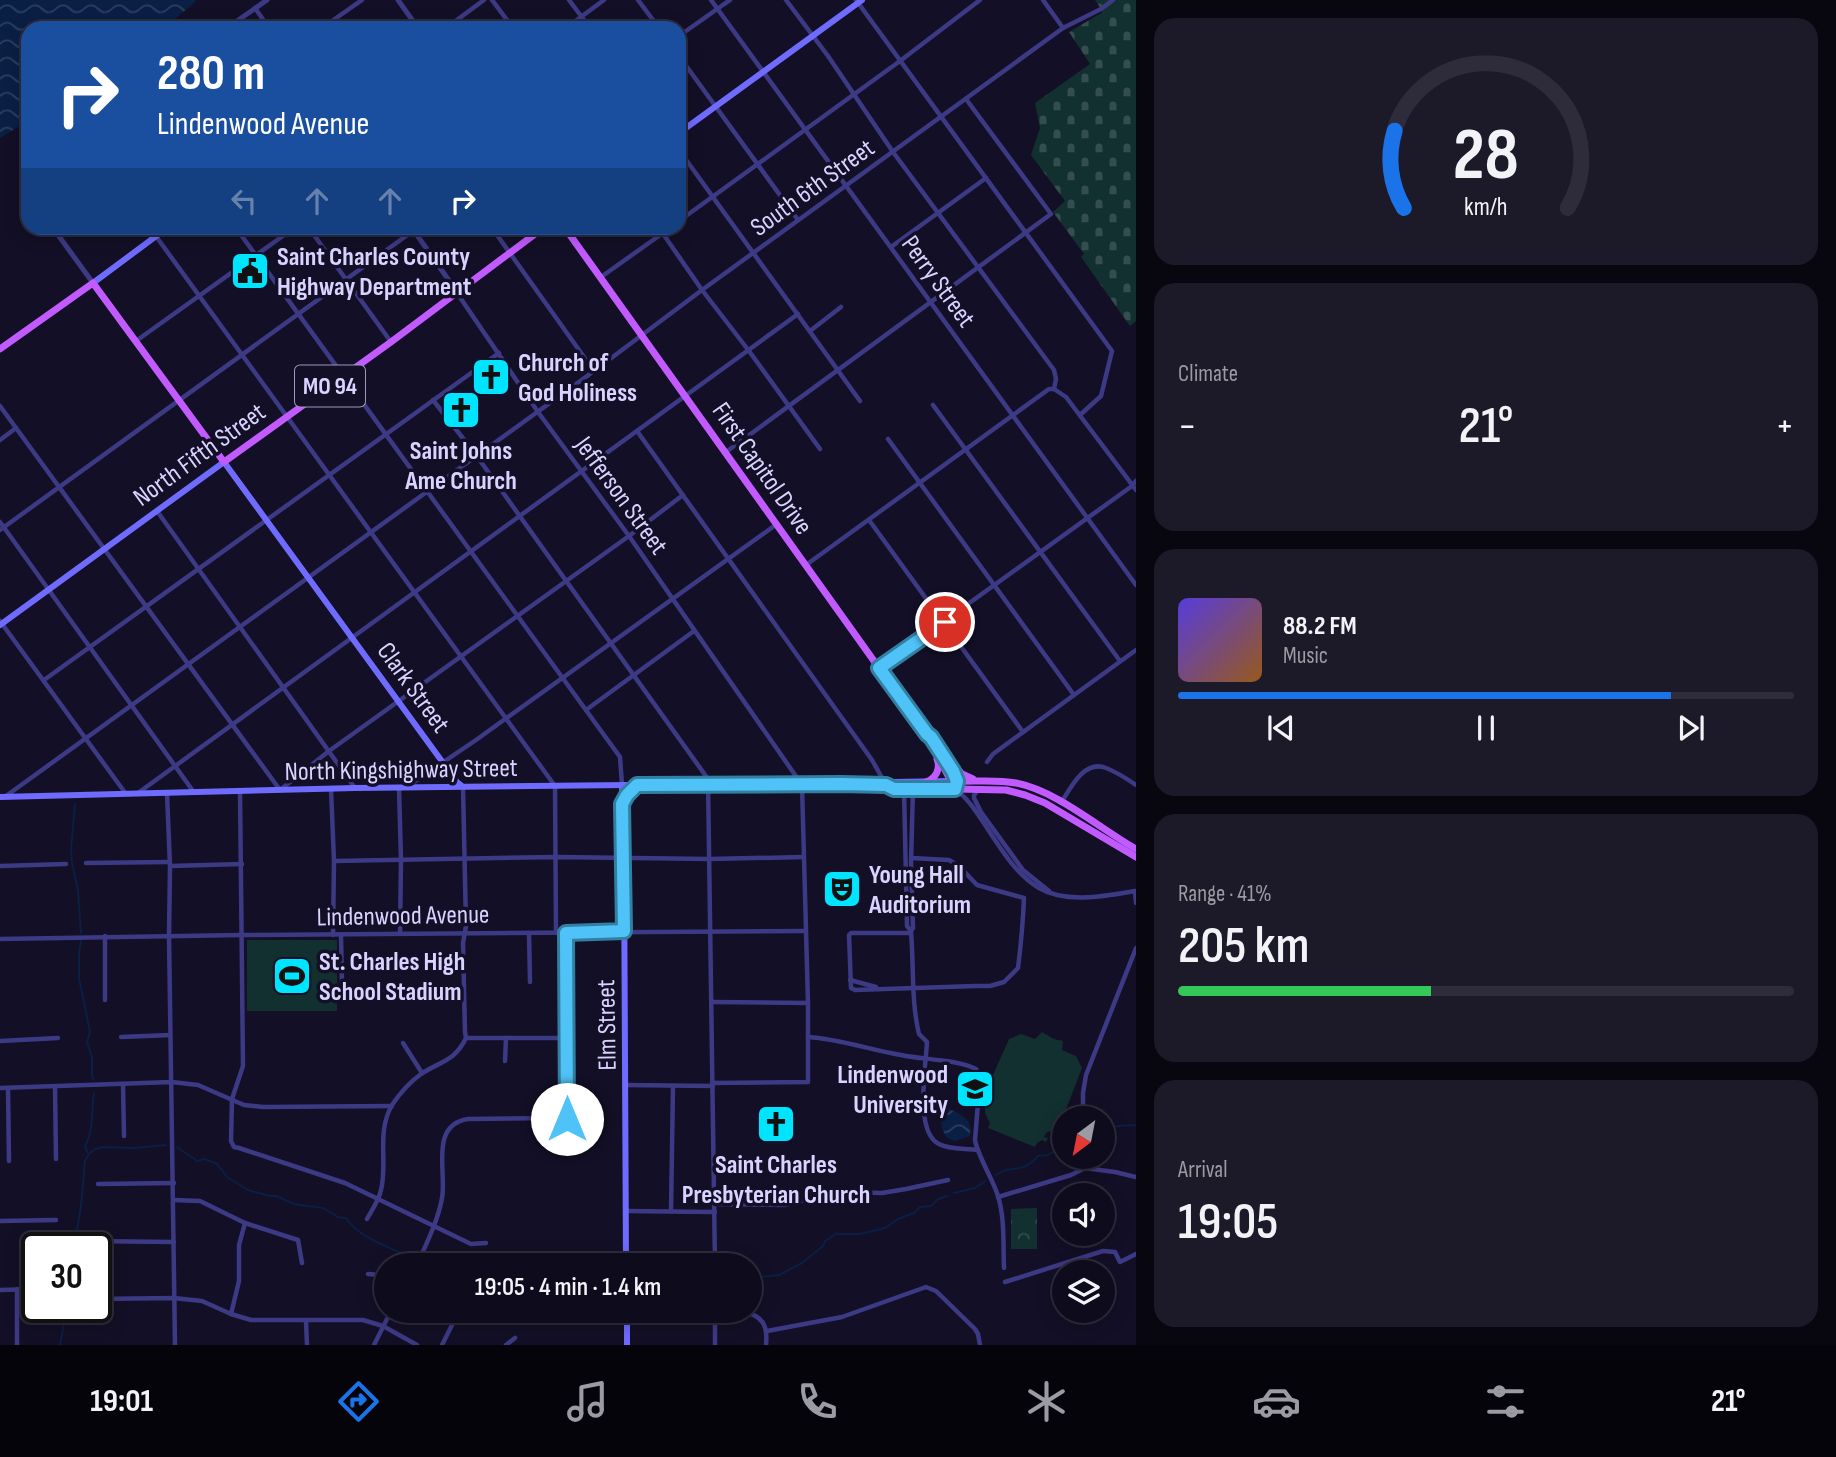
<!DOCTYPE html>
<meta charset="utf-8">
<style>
:root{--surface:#0e0b1c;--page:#1c1929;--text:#f1f3f6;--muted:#9b9ba3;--line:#2e2b3b;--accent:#1a73e8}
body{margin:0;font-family:"Sofia Sans Condensed",sans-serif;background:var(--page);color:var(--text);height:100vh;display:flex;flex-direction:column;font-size:26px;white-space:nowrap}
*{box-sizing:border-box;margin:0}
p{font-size:23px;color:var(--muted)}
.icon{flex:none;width:38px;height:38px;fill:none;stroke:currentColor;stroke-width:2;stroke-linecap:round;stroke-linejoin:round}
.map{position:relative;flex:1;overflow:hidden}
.side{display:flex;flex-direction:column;gap:18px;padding:18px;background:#08060f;width:700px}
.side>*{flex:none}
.top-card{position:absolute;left:21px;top:21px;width:665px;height:214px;border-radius:21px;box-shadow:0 4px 18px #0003,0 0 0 2px var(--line);background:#1a4fa0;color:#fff;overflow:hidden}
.needle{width:46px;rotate:212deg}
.controls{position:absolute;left:1052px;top:1106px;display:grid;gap:14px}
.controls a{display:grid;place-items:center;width:63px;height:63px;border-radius:50%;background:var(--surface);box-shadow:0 4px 18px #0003,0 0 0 2px var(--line);font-size:35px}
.speed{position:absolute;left:21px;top:1232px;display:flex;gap:14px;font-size:35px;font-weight:700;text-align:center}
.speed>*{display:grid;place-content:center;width:91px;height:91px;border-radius:50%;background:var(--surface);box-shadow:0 4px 18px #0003,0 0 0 2px var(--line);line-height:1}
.speed .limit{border:4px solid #111;border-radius:10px;background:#fff;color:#111}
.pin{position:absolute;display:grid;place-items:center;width:60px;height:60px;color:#fff;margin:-30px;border:4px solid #fff;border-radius:50%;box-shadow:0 2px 7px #0007}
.me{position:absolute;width:77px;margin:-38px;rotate:0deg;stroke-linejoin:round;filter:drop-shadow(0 0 5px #0008)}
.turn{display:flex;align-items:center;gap:24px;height:147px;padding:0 21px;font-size:32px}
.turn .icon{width:91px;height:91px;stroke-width:2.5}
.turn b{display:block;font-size:49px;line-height:60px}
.lanes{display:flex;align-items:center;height:66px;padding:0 21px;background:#0003;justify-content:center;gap:35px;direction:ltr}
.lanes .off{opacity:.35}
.big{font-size:52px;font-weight:600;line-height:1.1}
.side .widget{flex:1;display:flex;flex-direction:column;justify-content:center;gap:10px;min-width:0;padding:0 24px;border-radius:21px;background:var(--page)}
.side .dial{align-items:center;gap:0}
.dial svg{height:182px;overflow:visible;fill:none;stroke:var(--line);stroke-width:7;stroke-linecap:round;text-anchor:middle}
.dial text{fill:var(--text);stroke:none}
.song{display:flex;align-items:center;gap:21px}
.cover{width:84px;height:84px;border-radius:10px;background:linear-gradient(135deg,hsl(250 70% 55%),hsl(30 70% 35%))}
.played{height:7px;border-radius:4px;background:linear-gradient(90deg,var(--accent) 80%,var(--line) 80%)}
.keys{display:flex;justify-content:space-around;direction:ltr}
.heat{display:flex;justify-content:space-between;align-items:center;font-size:38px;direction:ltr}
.charge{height:10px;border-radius:5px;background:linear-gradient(90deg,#34c759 41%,var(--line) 0)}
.trip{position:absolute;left:374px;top:1253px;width:388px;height:70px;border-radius:35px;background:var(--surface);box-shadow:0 4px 18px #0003,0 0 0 2px var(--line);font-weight:600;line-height:70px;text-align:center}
.tab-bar{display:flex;height:112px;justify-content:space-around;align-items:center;background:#06040b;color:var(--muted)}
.tab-bar .icon{width:49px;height:49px}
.tab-bar .on{color:var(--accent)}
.tab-bar b{font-size:32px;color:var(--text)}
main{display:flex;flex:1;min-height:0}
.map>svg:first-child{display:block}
.cemetery{fill:url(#cemetery-stones)}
.park{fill:url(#park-crowns)}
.pitch{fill:#12302f}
.water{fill:url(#water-waves)}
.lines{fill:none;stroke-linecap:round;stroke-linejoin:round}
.stream{stroke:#0a1f44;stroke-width:2}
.minor{stroke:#3d3a85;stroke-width:4.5}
.tertiary{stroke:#3d3a85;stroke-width:5}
.secondary{stroke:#6f6bff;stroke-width:6}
.primary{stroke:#c25bff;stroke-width:7}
.route-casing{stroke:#337fa1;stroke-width:18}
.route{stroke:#4fc3f7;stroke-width:12}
.labels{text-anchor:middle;stroke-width:7;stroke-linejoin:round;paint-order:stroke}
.shield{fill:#130f26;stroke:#9e99be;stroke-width:2}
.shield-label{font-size:24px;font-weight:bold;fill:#d9d4ff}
.street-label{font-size:26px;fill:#d9d4ff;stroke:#130f26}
.poi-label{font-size:26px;font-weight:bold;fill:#d9d4ff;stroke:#130f26;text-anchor:start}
</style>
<main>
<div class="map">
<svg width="1136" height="1345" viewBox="0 0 1136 1345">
<defs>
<pattern id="cemetery-stones" width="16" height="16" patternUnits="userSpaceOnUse" patternTransform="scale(1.75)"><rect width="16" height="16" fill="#12302f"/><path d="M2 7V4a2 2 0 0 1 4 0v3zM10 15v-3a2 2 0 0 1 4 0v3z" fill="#344d4e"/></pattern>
<pattern id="park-crowns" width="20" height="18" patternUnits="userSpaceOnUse" patternTransform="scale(1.75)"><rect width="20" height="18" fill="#12302f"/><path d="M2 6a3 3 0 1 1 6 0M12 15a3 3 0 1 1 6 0" fill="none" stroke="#344d4e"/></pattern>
<pattern id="water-waves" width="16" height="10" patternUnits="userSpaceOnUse" patternTransform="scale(1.75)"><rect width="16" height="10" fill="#0a1f44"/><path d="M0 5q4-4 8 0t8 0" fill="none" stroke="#2d3f60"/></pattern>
</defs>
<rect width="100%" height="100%" fill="#130f26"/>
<polygon class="cemetery" points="1095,0 1136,0 1136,321 1130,326 1081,257 1084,254 1053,212 1065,201 1031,155 1040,128 1035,103 1090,64 1069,32 1103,12"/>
<polygon class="park" points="1037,1208 1037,1249 1011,1249 1011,1209"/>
<g class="pitch">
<rect x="247" y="940" width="90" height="71"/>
<path d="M1042 1032 1054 1039 1063 1041 1062 1050 1076 1056 1082 1068 1060 1125 1058 1124 1057 1128 1046 1133 1044 1137 1048 1138 1046 1142 1042 1140 1037 1143 1035 1147 988 1128 990 1123C988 1119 986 1116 985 1112 983 1090 1001 1059 1009 1039L1021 1034 1035 1039Z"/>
</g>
<g class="water">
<polygon points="0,0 196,0 194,3 164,28 28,28 28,121 0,138"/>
<path d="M947 1108C961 1114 973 1119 970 1136L955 1141 947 1138C941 1128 937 1117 947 1108Z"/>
</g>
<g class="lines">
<g class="stream">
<polyline points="75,804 71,849 72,863 78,890 81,933"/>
<polyline points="81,941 79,953 79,978 90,1032 87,1042 92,1057 92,1076 93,1079"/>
<polyline points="1102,1127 1136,1125"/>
<path d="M177 1147 197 1161 205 1159 217 1164 228 1178 248 1190 270 1196H276L294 1204 323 1208 338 1217 346 1218C357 1237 392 1248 412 1258"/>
<path d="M88 1153 85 1146C94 1130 91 1111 94 1093"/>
<path d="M996 1175C1014 1163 1020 1176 1038 1156L1048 1155 1064 1145"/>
<polyline points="954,1193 975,1188 985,1181"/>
<polyline points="74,1248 81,1206 85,1161 89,1154 95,1149 103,1147 135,1148 166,1145"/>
<polyline points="429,1265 430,1265"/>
<polyline points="751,1278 779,1275 802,1263 823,1246 825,1241 836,1234 860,1234 885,1228 898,1219 914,1213 920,1207 931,1206 938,1199 947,1196"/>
<polyline points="551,1311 552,1311"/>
<polyline points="612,1311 619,1312"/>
<polyline points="60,1345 67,1307"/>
</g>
<g class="minor">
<polyline points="492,0 513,28"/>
<polyline points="569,0 590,28"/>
<polyline points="638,0 659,28"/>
<polyline points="711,0 1136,585"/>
<polyline points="786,0 828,56 893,152 1054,370 1056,379 1054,389"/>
<polyline points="856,0 1112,351 1101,396 1080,415"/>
<polyline points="1043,0 1063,28"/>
<polyline points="255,8 269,28"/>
<polyline points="322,28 362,0"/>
<polyline points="446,28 484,0"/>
<polyline points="566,28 604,0"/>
<polyline points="679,36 730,0"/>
<polyline points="679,56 798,220"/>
<polyline points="679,150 860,401"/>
<polyline points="679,221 900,61 980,0"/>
<polyline points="150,228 555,786 556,933"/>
<polyline points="236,228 620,757 622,785"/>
<polyline points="309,228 391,342"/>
<polyline points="492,228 594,371"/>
<polyline points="659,228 702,290 749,351 820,449"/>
<polyline points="891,247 986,178"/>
<polyline points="601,277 670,228"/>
<polyline points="457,293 538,412 629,536 802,785 808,1003 808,1082 712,1083"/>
<polyline points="810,331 841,307"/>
<polyline points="136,341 294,228"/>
<polyline points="1054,389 1066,397 1136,490"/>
<polyline points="433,400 476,455 708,779 715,1265"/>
<polyline points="933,405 1120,661"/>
<polyline points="0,406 280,790 329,751 629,536 683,495"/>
<polyline points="637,431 872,760 886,785"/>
<polyline points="888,439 1074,695"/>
<polyline points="0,440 16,428"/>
<polyline points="726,452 1051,214 966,99"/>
<polyline points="157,511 355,788"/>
<polyline points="869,520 1023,732"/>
<polyline points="0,522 193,791"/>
<polyline points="0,530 417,228"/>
<polyline points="806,565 1049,389 1054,389"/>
<polyline points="0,621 126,794"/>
<polyline points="879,668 1132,486 1136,481"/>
<polyline points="44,680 499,353"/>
<polyline points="586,710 694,631"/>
<polyline points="987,762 993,754 1136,650"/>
<polyline points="331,789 334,861 333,935"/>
<polyline points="904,789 907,926 911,931 913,928 911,862 913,789"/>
<path d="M955 789C970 800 979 816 989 831 1002 851 1018 876 1039 888 1066 904 1106 896 1135 891L1136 903"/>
<polyline points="979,789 974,795 974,798 981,812 1023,870 1049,891"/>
<polyline points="240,791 243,1066 232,1099 231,1141 234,1147 239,1148 345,1183 471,1244 486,1243"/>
<polyline points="138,793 798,314"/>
<polyline points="167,793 170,866 169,936 175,1345"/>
<polyline points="6,796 594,371 702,290 1063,28 1101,9 1113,0"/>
<path d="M1061 803C1070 789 1084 759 1106 768 1117 772 1127 779 1136 785"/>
<polyline points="334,861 556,857 710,859 804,857"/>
<polyline points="86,863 169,862"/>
<polyline points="0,866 66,864"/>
<polyline points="170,866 242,864"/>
<path d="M911 932C914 966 911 1001 919 1034L927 1042C926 1065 914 1132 939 1144 950 1150 966 1148 978 1150"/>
<polyline points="529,933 530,982"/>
<path d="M911 933H851L849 935 851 988 855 990 975 986H990L1004 982 1018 968C1021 944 1023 922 1024 898L977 885 959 866 949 860 911 858"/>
<polyline points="400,934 401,860 399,788 408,786 476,740 777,524"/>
<polyline points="341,935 342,983 344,987 349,990 407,990"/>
<polyline points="0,939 241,935 806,931"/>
<polyline points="850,980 876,987"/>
<polyline points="105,1000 105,936"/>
<polyline points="713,1002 808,1003"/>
<polyline points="121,1037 170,1035"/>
<path d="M808 1037C840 1039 870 1050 901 1055 924 1060 956 1059 976 1069L980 1079 975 1140C978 1157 993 1179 998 1196 1005 1219 1003 1245 1004 1268"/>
<polyline points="466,1038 567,1038"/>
<polyline points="0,1041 58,1038"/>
<polyline points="403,1043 422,1073"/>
<polyline points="505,1061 506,1038"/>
<polyline points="123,1084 124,1136"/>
<polyline points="626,1085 713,1086"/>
<polyline points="55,1087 56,1159"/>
<polyline points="0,1088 172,1082 198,1085 244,1105 263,1107 392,1106"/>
<polyline points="8,1088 9,1161"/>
<polyline points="1083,1118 1083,1093 1086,1075 1136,948"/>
<polyline points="1085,1168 1086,1157"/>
<polyline points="98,1184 174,1183"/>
<polyline points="998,1197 1071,1175 1085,1168 1115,1172 1136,1177"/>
<polyline points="174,1200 200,1201 245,1223 298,1240 302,1263"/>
<polyline points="714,1204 785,1205 836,1192 882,1193 906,1189 948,1180"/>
<polyline points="625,1211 715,1212"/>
<polyline points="671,1211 673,1086"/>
<path d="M367 1219C372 1210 379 1200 381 1190 388 1162 376 1133 392 1105 400 1093 410 1082 421 1074 441 1061 455 1061 466 1038L465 1032 463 943 466 926 463 787"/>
<polyline points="0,1221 56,1220"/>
<polyline points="85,1241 174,1242"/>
<path d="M417 1265C426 1244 438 1221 442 1198 447 1172 429 1125 468 1119L561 1118 567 1111 566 933"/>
<polyline points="368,1274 380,1275 387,1280"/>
<polyline points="1005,1282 1103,1251 1115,1252 1120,1262 1136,1254"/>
<polyline points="17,1289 17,1345"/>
<polyline points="0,1290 37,1289"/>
<polyline points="96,1299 174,1298 202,1301 231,1314 251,1320 363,1320 383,1326 417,1345"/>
<polyline points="715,1311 715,1345"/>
<path d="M742 1311C763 1316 768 1325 766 1345"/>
<polyline points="231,1314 239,1281 239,1245 245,1223"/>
<polyline points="306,1321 307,1345"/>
<polyline points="767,1331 842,1317 926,1287 936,1291 975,1329 978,1334 980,1345"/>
<polyline points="374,1345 391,1311"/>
<polyline points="442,1345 458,1313"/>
<polyline points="506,1345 515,1338"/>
</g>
<g class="tertiary">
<polyline points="398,0 418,28"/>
<polyline points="227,28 267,0"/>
<polyline points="53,228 93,283"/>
<polyline points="412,228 457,292"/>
</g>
<g class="secondary">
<polyline points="679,133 862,0"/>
<polyline points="93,283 167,228"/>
<polyline points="0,625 224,462 457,782 462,786"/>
<polyline points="622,785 624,857 626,1265"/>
<polyline points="886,785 893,782 950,781"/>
<polyline points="0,797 355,788 627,785 841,784 886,785 894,788 955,789"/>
<polyline points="623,802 627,795 637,785"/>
<polyline points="627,1311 627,1345"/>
</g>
<g class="primary">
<polyline points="565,228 879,668 927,734 931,737 953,771 957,781 955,789"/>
<polyline points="0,349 93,283 224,462 391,342 543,228"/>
<polyline points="936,753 952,783"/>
<polyline points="953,764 962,774 973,779"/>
<path d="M950 781C972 782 995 779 1016 783 1057 791 1099 828 1136 849"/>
<path d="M926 782C936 778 941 769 937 759"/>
<polyline points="955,789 1006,790 1025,795 1045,803 1136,857"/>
</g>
</g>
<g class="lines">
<g class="route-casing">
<polyline id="route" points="567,1119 566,933 624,931 622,804 627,795 637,785 841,784 886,785 894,789 955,789 957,781 953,771 931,737 927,734 879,668 945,622"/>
</g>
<use href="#route" class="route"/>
</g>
<defs>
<g id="civic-square" transform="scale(2.0125)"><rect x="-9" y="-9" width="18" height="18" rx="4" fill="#00e5ff" stroke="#130f26"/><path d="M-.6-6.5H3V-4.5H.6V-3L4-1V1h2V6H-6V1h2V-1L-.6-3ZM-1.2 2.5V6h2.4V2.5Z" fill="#111"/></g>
<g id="church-square" transform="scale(2.0125)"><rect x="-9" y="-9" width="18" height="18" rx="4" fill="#00e5ff" stroke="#130f26"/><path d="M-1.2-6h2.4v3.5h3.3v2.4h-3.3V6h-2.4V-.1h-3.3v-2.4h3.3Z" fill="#111"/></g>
<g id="theatre-square" transform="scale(2.0125)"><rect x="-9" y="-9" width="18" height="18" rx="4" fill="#00e5ff" stroke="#130f26"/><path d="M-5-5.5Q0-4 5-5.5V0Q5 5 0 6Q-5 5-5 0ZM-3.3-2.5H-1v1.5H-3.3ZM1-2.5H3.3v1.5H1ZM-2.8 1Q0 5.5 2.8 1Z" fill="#111"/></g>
<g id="stadium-square" transform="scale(2.0125)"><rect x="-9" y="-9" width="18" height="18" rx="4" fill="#00e5ff" stroke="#130f26"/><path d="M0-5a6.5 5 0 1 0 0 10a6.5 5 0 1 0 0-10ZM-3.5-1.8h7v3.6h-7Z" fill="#111"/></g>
<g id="university-square" transform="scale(2.0125)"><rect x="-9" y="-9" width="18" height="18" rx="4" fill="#00e5ff" stroke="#130f26"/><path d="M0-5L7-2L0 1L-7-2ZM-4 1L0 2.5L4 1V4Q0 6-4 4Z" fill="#111"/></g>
</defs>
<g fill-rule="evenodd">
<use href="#civic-square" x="250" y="271"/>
<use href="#church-square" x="491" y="377"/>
<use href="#church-square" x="461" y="410"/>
<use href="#theatre-square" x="842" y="889"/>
<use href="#stadium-square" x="292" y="976"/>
<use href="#university-square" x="975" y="1089"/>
<use href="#church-square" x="776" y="1124"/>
</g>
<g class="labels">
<rect class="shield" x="295" y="365.5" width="70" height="41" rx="5"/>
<g class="shield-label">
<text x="330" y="394">MO 94</text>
</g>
<g class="street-label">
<text transform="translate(812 187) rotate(-36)" y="9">South 6th Street</text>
<text transform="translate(939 281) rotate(54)" y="9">Perry Street</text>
<text transform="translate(199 454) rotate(-36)" y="9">North Fifth Street</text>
<text transform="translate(763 468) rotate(55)" y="9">First Capitol Drive</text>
<text transform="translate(622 495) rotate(54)" y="9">Jefferson Street</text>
<text transform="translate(414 687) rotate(54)" y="9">Clark Street</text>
<text transform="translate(401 769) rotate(-1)" y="9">North Kingshighway Street</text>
<text transform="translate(403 915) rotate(-1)" y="9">Lindenwood Avenue</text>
<text transform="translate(606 1025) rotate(-91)" y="9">Elm Street</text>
</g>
<g class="poi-label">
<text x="277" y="265">Saint Charles County<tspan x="277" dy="30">Highway Department</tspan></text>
<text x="518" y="371">Church of<tspan x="518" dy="30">God Holiness</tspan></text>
<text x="461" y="459" text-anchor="middle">Saint Johns<tspan x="461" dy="30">Ame Church</tspan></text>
<text x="869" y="883">Young Hall<tspan x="869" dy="30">Auditorium</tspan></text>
<text x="319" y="970">St. Charles High<tspan x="319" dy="30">School Stadium</tspan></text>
<text x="948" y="1083" text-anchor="end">Lindenwood<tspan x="948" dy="30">University</tspan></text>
<text x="776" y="1173" text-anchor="middle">Saint Charles<tspan x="776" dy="30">Presbyterian Church</tspan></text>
</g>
</g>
</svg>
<div class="controls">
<a><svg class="needle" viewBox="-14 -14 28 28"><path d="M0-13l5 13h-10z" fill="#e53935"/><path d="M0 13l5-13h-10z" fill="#9b9ba3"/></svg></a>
<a><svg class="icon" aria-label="sound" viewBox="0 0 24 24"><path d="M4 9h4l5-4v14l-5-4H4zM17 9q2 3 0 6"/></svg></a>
<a><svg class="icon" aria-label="layers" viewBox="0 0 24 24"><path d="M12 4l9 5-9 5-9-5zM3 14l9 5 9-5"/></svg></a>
</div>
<div class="speed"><div class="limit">30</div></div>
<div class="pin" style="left:945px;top:622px;background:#d93025"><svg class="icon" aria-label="arrive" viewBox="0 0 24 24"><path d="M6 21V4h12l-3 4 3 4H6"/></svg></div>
<svg class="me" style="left:567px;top:1119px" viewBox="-20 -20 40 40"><circle r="19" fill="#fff"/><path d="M0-13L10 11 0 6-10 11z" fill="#4fc3f7"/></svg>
<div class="trip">19:05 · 4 min · 1.4 km</div>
<div class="top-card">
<div class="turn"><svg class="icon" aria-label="right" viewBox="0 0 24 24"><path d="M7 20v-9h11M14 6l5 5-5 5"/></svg><div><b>280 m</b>Lindenwood Avenue</div></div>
<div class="lanes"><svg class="icon off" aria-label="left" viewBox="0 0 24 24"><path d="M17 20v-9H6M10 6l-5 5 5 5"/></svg><svg class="icon off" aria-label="ahead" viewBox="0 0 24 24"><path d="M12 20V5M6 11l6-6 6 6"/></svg><svg class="icon off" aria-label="ahead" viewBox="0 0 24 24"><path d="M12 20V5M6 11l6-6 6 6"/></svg><svg class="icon" aria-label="right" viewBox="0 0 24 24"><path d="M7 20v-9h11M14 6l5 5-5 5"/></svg></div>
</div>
</div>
<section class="side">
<div class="widget dial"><svg viewBox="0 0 100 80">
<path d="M14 69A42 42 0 1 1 86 69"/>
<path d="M14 69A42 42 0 0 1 10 35" stroke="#1a73e8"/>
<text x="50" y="56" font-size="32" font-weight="700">28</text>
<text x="50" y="72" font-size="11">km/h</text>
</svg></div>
<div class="widget"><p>Climate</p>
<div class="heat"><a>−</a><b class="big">21°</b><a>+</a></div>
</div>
<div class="widget">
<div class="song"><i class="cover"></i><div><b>88.2 FM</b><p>Music</p></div></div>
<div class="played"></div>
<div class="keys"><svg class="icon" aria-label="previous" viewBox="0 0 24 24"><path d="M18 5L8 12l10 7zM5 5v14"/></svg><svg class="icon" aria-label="pause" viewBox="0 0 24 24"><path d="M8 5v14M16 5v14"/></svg><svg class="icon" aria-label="next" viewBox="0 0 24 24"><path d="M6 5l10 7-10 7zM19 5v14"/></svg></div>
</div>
<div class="widget"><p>Range · 41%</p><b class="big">205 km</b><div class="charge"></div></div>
<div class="widget"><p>Arrival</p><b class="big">19:05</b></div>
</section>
</main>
<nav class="tab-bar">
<b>19:01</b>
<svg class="icon on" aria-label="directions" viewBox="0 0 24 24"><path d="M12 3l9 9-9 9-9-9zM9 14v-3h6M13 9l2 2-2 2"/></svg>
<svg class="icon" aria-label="music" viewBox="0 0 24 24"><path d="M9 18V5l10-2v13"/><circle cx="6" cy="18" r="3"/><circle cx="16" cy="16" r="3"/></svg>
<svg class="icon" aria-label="phone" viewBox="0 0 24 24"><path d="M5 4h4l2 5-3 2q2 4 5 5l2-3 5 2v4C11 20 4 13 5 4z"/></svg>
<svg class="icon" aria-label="climate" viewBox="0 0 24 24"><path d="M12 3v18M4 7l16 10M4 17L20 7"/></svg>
<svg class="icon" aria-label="car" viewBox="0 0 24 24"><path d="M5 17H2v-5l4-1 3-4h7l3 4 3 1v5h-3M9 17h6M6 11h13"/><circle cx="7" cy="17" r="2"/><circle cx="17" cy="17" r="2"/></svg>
<svg class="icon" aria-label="filters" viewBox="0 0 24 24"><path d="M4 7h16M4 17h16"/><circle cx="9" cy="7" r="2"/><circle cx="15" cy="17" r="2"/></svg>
<b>21°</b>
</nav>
